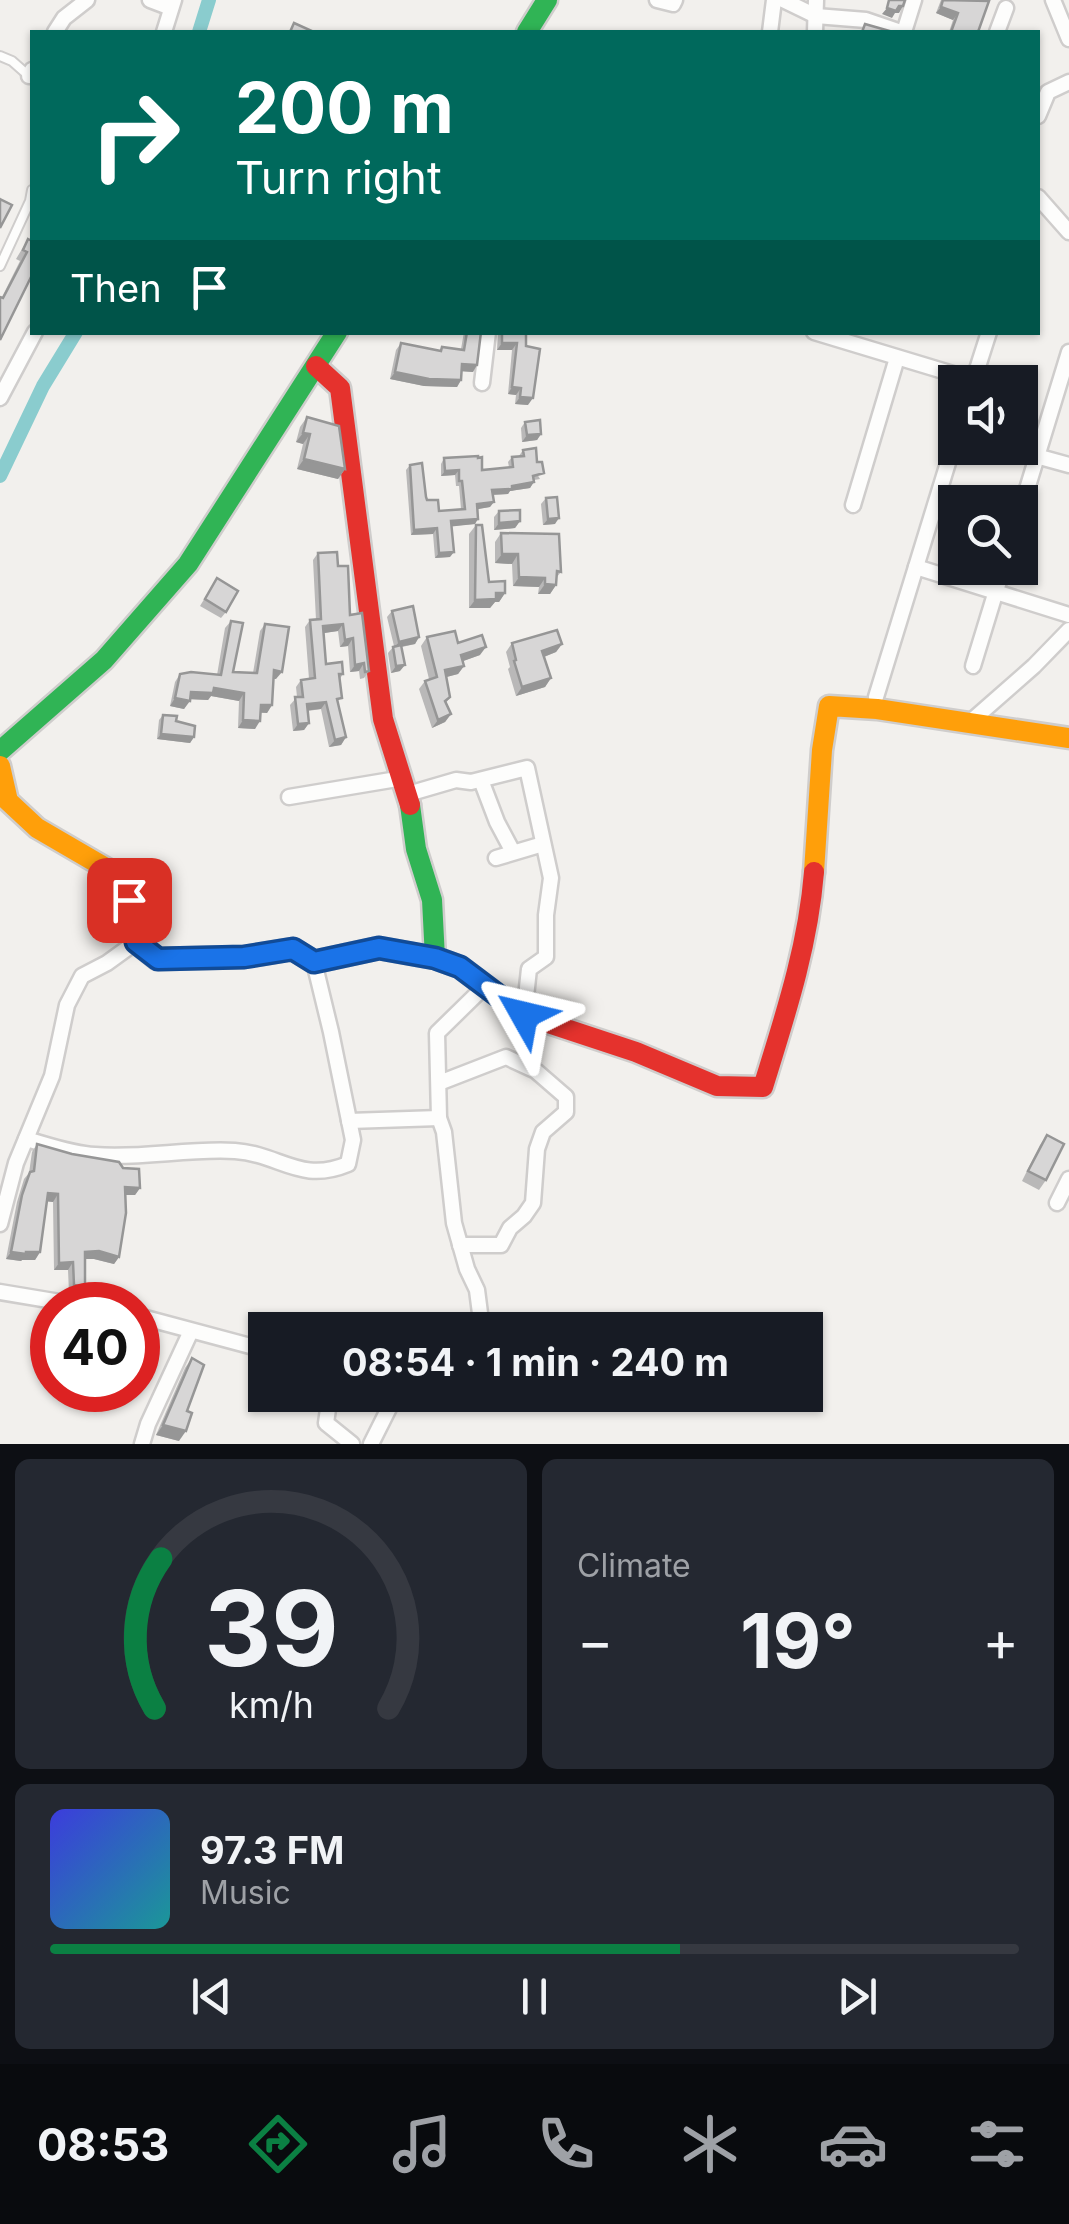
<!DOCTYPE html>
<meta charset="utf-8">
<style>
:root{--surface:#171b24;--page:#242831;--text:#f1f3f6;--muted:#9ea1a6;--line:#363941;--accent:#0b8043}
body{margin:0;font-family:Inter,sans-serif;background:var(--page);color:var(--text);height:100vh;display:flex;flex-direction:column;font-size:38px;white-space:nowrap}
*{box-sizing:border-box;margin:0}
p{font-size:32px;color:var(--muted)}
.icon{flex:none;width:55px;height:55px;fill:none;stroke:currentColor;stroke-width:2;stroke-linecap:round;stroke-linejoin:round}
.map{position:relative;height:1444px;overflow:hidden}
.sheet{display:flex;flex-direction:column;gap:15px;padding:15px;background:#0d0f14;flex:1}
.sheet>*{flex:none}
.guide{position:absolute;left:30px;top:30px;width:1010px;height:305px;border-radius:0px;box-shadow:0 2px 8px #0004;background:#00695c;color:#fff;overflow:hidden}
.controls{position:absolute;left:938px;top:365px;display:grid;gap:20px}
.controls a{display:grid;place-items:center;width:100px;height:100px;border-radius:0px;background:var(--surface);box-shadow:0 2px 8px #0004;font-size:50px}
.speed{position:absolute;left:30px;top:1282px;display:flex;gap:20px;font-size:50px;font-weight:700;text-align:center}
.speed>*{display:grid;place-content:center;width:130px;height:130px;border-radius:50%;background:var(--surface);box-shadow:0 2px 8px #0004;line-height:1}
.speed .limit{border:15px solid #d22;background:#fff;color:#111}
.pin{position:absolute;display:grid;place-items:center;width:85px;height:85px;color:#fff;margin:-42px;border-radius:20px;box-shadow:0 5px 15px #0006}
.me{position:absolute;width:110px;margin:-55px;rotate:307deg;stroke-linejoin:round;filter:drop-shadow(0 0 8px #0008)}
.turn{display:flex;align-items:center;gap:35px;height:210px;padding:0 40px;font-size:45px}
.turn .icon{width:130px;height:130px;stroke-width:2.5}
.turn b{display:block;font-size:70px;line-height:85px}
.then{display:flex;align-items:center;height:95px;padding:0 40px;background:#0003;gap:20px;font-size:38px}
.big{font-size:75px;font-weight:700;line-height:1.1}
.sheet .widget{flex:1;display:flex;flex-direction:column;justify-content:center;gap:15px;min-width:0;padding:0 35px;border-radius:15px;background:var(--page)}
.sheet .dial{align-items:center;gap:0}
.dial svg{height:260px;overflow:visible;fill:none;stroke:var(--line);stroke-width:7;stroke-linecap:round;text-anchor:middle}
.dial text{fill:var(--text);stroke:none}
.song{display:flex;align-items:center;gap:30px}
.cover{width:120px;height:120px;border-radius:15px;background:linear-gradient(135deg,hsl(240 70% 55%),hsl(180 70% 35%))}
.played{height:10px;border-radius:5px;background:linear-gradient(90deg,var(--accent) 65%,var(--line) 65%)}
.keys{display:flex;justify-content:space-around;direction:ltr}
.heat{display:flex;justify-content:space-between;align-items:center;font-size:55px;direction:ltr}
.sheet .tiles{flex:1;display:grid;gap:15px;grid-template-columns:1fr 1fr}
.widget:last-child{grid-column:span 2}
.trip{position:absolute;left:248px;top:1312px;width:575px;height:100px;border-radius:0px;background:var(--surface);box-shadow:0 2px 8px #0004;font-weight:700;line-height:100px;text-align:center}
.menu{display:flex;height:160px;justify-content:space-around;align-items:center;background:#090b0e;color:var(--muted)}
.menu .icon{width:70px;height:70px}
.menu .active{color:var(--accent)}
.menu b{font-size:45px;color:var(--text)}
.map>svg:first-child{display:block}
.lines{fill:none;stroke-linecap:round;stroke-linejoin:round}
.canal{stroke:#8accce;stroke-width:14}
.lane-casing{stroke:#cfcdcc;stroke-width:12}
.street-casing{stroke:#cfcdcc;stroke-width:19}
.fast-casing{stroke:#cfcdcc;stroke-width:25}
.slow-casing{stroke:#cfcdcc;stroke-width:25}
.jam-casing{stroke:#cfcdcc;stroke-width:25}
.lane{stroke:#fdfdfc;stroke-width:8}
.street{stroke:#fdfdfc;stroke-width:14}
.fast{stroke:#30b455;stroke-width:20}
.slow{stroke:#ff9f0a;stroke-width:20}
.jam{stroke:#e5322d;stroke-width:20}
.wall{fill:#b9b8b8}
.shaded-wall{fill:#969696}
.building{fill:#d7d6d6;stroke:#969696;stroke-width:2.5}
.route-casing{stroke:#114b97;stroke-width:25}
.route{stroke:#1a73e8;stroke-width:18}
</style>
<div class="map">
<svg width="1069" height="1444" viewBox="0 0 1069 1444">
<rect width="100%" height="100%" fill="#f2f0ed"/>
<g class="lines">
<g class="canal">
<polyline points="199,32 209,0"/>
<polyline points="0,476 43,386 76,332"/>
</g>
<g class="lane-casing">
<g id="lane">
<polyline points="0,56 12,61 29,76"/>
<polyline points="0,266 30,201 32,190"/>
</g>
</g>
<g class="street-casing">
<g id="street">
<polyline points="150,0 171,8"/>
<polyline points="657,0 673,4 675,0"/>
<polyline points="783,0 816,16 866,20 901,32"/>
<polyline points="1053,0 1069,39"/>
<polyline points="55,32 64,18 87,0"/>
<polyline points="164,32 174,0"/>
<polyline points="770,32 774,0"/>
<polyline points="815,32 816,0"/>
<polyline points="904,32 914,0"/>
<polyline points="997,32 1006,8"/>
<polyline points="29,76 32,70"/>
<polyline points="1038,116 1048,92 1069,82"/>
<polyline points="1038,197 1069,232"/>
<polyline points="814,332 973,380"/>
<polyline points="973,382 989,332"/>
<polyline points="482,383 488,332"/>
<polyline points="0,398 35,332"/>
<polyline points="1007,448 1069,465"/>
<polyline points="853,505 897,358"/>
<polyline points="1020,512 1069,352"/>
<polyline points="916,567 1069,615"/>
<polyline points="973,666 1003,568"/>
<polyline points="876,697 955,440"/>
<polyline points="968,724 1034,666 1069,630"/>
<polyline points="481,780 497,822 513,852"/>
<polyline points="408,794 456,780 471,782 527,768 551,878 546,915 546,957 529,969 524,1015"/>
<polyline points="289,797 403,778"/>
<polyline points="496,858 543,844"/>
<polyline points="439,1083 506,1057 536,1071 566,1097 566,1112 543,1132 537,1149 533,1203 524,1216 510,1228 501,1245 460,1245"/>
<polyline points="349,1121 439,1118"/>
<path d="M26 1139C48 1145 72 1154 95 1155 141 1159 189 1148 235 1151 280 1154 300 1184 348 1164L353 1140 331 1032 314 962"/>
<polyline points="1057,1203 1069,1179"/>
<polyline points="0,1224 16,1163 52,1076 67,1005 82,976 107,963 136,942"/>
<polyline points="0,1292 78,1305"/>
<polyline points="138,1316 265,1350"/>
<polyline points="484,1330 481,1321 477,1290 467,1269 454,1223 444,1132 439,1118 437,1033 485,986"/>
<polyline points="330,1395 326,1423 352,1444"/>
<polyline points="142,1444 148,1424 191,1331"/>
<polyline points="371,1444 394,1398"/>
</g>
</g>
<g class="fast-casing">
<g id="fast">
<polyline points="527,32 547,0"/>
<polyline points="0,751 104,660 188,564 337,332"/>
<polyline points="410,805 416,849 432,900 435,958"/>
</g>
</g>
<g class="slow-casing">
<g id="slow">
<polyline points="0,766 8,801 37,828 116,874 129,900 136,942 157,959 244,957 293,949 314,962 379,948 435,958 460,967 476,979"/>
<polyline points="814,872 822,750 829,706 877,709 1069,738"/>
</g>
</g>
<g class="jam-casing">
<g id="jam">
<polyline points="316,366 340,388 383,719 410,805"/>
<path d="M476 979 524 1015 636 1052 717 1086 763 1087C785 1016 808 947 814 872"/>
</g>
</g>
<use href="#lane" class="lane"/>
<use href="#street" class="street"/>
<use href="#fast" class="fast"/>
<use href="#slow" class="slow"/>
<use href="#jam" class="jam"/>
</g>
<g class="wall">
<polygon points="941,0 986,0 978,32 949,32 953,20 936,13"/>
<polygon points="28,239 32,241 0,340 2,297 20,261 16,259"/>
<polygon points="464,332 481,332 473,372 462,371 461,380 457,387 424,386 390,379 396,350 401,343 439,351 442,347 461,349"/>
<polygon points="498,332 526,332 528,405 515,404 516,395 508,394 512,350 497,350"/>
<polygon points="307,417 345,469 338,479 297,469 303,444 296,442 300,427"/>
<polygon points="525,422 541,434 537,440 522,442 521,428"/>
<polygon points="523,450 540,479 534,480 530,488 510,491 508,494 493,495 490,507 477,509 475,524 451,526 450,557 435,558 433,534 411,535 406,470 410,465 427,500 439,511 461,509 459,486 456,486 455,475 441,476 441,464 444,458 482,470 509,467 508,462 512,457 519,456"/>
<polygon points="546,498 555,524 543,525 541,504"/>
<polygon points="499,511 520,521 515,528 494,530 494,517"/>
<polygon points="476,525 489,582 505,593 499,602 495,602 490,608 469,608 469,534"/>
<polygon points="501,533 561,572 556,578 556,585 550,594 538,594 539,587 513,586 512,564 495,563 495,542"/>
<polygon points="318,553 338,566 350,615 369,671 364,678 360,679 359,671 350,672 348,646 340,647 338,631 323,633 326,664 343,674 339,680 338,704 346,737 341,745 329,747 321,709 308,711 309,723 304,730 293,731 290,705 297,697 296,687 301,680 309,679 305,627 310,620 316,620 313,560"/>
<polygon points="217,578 226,612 221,618 200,606"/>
<polygon points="392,611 419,637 415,644 402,647 400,671 391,673 388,653 394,646 387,617"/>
<polygon points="231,621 233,672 253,673 260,631 265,624 276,679 273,679 272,705 267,713 261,713 255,729 238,728 239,701 211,696 208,700 190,699 184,709 170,706 175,682 180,674 217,675 225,628"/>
<polygon points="427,637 458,643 480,655 463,661 464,666 458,674 446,677 450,697 446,703 451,714 445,722 432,728 419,689 425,681 429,679 421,646"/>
<polygon points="512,643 562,644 556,652 544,657 551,678 545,687 516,696 508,669 510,667 506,652"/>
<polygon points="163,715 176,721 194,737 190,743 157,739 159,720"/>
<polygon points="1047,1135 1046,1180 1039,1190 1022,1181 1040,1145"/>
<polygon points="37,1144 123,1168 140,1188 135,1195 125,1195 119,1257 114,1264 94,1259 85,1259 80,1294 69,1293 68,1270 54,1270 53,1202 47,1201 40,1252 35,1260 22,1260 21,1261 6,1259 17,1202 24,1179 29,1173 32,1152"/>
<polygon points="192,1358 179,1441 156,1435 185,1368"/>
</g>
<g class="shaded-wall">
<polygon points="903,6 899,13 895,13 892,18 882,14 887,8"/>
<polygon points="941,7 958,13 953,20 936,13"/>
<polygon points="502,343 517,343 512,350 497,350"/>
<polygon points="462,364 477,365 473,372 457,371"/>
<polygon points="395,372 461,380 457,387 424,386 390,379"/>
<polygon points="512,387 521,388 516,395 508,394"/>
<polygon points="520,397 533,398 528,405 515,404"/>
<polygon points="303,433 310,434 303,444 296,442"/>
<polygon points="541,434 537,440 522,442 527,435"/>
<polygon points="304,459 345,469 338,479 297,469"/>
<polygon points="459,470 455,475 441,476 445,471"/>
<polygon points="534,482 530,488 510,491 508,494 488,495 492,490"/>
<polygon points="494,502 490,507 473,510 477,504"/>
<polygon points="559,518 555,524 543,525 548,519"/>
<polygon points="478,519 475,524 447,527 451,521"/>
<polygon points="520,521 515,528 494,530 499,523"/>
<polygon points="437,528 433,534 411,535 414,530"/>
<polygon points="454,552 450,557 435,558 439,553"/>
<polygon points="502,554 518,554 512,564 495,563"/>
<polygon points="519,577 545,578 539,587 513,586"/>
<polygon points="545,584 556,585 550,594 538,594"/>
<polygon points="496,593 505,593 499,602 495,602 490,608 469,608 475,600"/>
<polygon points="343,624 338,631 318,634 323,626"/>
<polygon points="419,637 415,644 394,648 399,642"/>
<polygon points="353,638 348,646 340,647 345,640"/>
<polygon points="562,644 556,652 536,660 542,651"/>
<polygon points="486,647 480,655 455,664 461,655"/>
<polygon points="364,663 359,671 350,672 355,665"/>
<polygon points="405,665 400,671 391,673 396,666"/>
<polygon points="464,666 458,674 439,679 445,670"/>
<polygon points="274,670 282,672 276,679 268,678"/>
<polygon points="551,678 545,687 516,696 522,687"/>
<polygon points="214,688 244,693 239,701 211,696 208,700 186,699 191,692"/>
<polygon points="175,698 190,701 184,709 170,706"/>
<polygon points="326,702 321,709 302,711 307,704"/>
<polygon points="261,705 272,705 267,713 256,712"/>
<polygon points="451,714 445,722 432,728 438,720"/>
<polygon points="243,720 260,721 255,729 238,728"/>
<polygon points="309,723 304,730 293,731 298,724"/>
<polygon points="161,734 194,737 190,743 157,739"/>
<polygon points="346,737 341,745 329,747 335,740"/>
<polygon points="125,1187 140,1188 135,1195 119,1195"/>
<polygon points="48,1193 58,1194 53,1202 43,1201"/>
<polygon points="99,1251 119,1257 114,1264 94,1259 80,1259 85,1252"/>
<polygon points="11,1252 40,1252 35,1260 22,1260 21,1261 6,1259"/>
<polygon points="73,1262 68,1270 54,1270 59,1263"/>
<polygon points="74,1285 85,1287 80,1294 69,1293"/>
<polygon points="163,1425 186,1431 179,1441 156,1435"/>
</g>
<g class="building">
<polygon points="889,0 905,0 903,6 899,6 896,11 887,8"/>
<polygon points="943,0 989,1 978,32 951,32 958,13 941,7"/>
<polygon points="294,23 312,31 312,32 290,32"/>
<polygon points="865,24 893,32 862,32"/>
<polygon points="0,199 12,205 0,228"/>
<polygon points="28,239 32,241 32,275 0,340 0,297 3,298 27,252 23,250"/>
<polygon points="467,332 481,332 477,365 462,364 461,380 429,379 395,372 401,343 441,351 442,347 464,350"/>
<polygon points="502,332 526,332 526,346 540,349 533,398 520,397 521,388 512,387 517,343 502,343"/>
<polygon points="307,417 339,426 345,469 304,459 310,434 303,433"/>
<polygon points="540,420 541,434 527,435 525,422"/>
<polygon points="536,448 537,462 542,462 544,473 533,476 534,482 512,486 512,489 492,490 494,502 477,504 478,519 451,521 454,552 439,553 437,528 414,530 410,465 422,463 426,497 427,500 438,500 439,511 465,509 462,481 459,481 459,470 445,471 444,458 478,456 478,458 482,457 482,470 513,467 512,457 524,456 523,450"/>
<polygon points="557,497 559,518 548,519 546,498"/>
<polygon points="520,510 520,521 499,523 499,511"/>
<polygon points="476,525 482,525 489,582 505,581 505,593 496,593 496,599 475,600"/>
<polygon points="501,533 559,534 561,572 557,571 556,585 545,584 545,578 519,577 518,554 502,554"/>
<polygon points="337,552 338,566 348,566 350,615 362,613 369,671 365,672 364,663 355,665 353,638 345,640 343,624 323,626 326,664 342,662 343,674 339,674 342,698 337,699 346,737 335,740 326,702 307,704 309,723 298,724 295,697 303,697 301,680 315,678 310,620 321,619 318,553"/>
<polygon points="217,578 238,591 226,612 205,599"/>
<polygon points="413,606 419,637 399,642 392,611"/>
<polygon points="231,621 243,623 233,672 257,673 265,624 289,627 282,672 274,670 272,705 261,705 260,721 243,720 244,693 214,688 213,693 191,692 190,701 175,698 180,674 191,672 221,675"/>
<polygon points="557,630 562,644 542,651 551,678 522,687 514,661 516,660 512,643"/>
<polygon points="455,631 458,643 482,635 486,647 461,655 464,666 445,670 450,697 445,701 451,714 438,720 425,681 437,677 427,637"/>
<polygon points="401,645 405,665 396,666 393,647"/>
<polygon points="163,715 177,716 176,721 195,726 194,737 161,734"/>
<polygon points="1047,1135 1064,1144 1046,1180 1028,1171"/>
<polygon points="37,1144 72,1154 119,1162 123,1168 139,1169 140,1188 125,1187 126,1213 119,1257 99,1251 85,1252 85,1287 74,1285 73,1262 59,1263 58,1194 48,1193 40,1252 26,1252 26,1254 11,1252 22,1195 30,1172 34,1171"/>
<polygon points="192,1358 204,1365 187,1411 192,1413 186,1431 163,1425"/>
</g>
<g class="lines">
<g class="route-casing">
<polyline id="route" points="129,900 136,942 158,959 244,957 293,949 314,962 379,948 435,958 460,967 524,1015"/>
</g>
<use href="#route" class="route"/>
</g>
</svg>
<div class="controls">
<a><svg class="icon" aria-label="sound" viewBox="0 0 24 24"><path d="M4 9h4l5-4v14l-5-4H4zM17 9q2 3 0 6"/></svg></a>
<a><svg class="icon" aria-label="search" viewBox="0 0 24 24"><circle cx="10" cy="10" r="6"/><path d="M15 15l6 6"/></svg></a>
</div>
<div class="speed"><div class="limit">40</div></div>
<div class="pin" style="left:129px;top:900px;background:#d93025"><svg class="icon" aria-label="arrive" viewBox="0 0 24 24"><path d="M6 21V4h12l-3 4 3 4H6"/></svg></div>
<svg class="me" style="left:524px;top:1015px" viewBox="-20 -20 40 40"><path d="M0-17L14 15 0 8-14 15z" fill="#1a73e8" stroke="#fff" stroke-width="4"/></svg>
<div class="trip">08:54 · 1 min · 240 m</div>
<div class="guide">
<div class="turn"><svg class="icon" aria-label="right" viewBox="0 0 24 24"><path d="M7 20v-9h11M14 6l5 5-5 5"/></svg><div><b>200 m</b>Turn right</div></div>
<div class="then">Then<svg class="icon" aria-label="arrive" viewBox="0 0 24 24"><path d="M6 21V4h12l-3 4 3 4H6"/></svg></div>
</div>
</div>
<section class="sheet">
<div class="tiles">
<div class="widget dial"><svg viewBox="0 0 100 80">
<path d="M14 69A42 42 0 1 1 86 69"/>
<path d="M14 69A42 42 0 0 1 16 23" stroke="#0b8043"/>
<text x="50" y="56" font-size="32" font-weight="700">39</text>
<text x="50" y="72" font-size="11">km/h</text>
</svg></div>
<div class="widget"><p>Climate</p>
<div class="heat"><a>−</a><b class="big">19°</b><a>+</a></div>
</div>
<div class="widget">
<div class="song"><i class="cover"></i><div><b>97.3 FM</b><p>Music</p></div></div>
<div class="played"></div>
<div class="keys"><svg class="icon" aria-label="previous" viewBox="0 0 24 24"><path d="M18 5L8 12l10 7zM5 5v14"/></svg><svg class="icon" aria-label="pause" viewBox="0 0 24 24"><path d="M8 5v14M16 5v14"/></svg><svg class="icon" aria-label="next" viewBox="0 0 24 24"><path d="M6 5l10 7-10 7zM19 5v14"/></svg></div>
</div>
</div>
</section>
<nav class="menu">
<b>08:53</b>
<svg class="icon active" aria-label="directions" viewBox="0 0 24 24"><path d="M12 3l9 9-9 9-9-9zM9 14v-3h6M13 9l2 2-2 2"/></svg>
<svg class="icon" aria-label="music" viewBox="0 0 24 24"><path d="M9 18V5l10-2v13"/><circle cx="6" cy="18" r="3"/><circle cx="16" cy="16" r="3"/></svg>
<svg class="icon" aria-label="phone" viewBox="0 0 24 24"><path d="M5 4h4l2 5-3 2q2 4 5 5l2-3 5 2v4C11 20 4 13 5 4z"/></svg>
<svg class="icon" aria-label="climate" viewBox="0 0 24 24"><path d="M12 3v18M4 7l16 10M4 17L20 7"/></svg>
<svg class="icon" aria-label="car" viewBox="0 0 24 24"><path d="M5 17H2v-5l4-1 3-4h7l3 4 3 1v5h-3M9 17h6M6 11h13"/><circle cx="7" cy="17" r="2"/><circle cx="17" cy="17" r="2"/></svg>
<svg class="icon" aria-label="filters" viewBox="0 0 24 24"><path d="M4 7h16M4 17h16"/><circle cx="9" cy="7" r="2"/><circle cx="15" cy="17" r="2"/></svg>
</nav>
